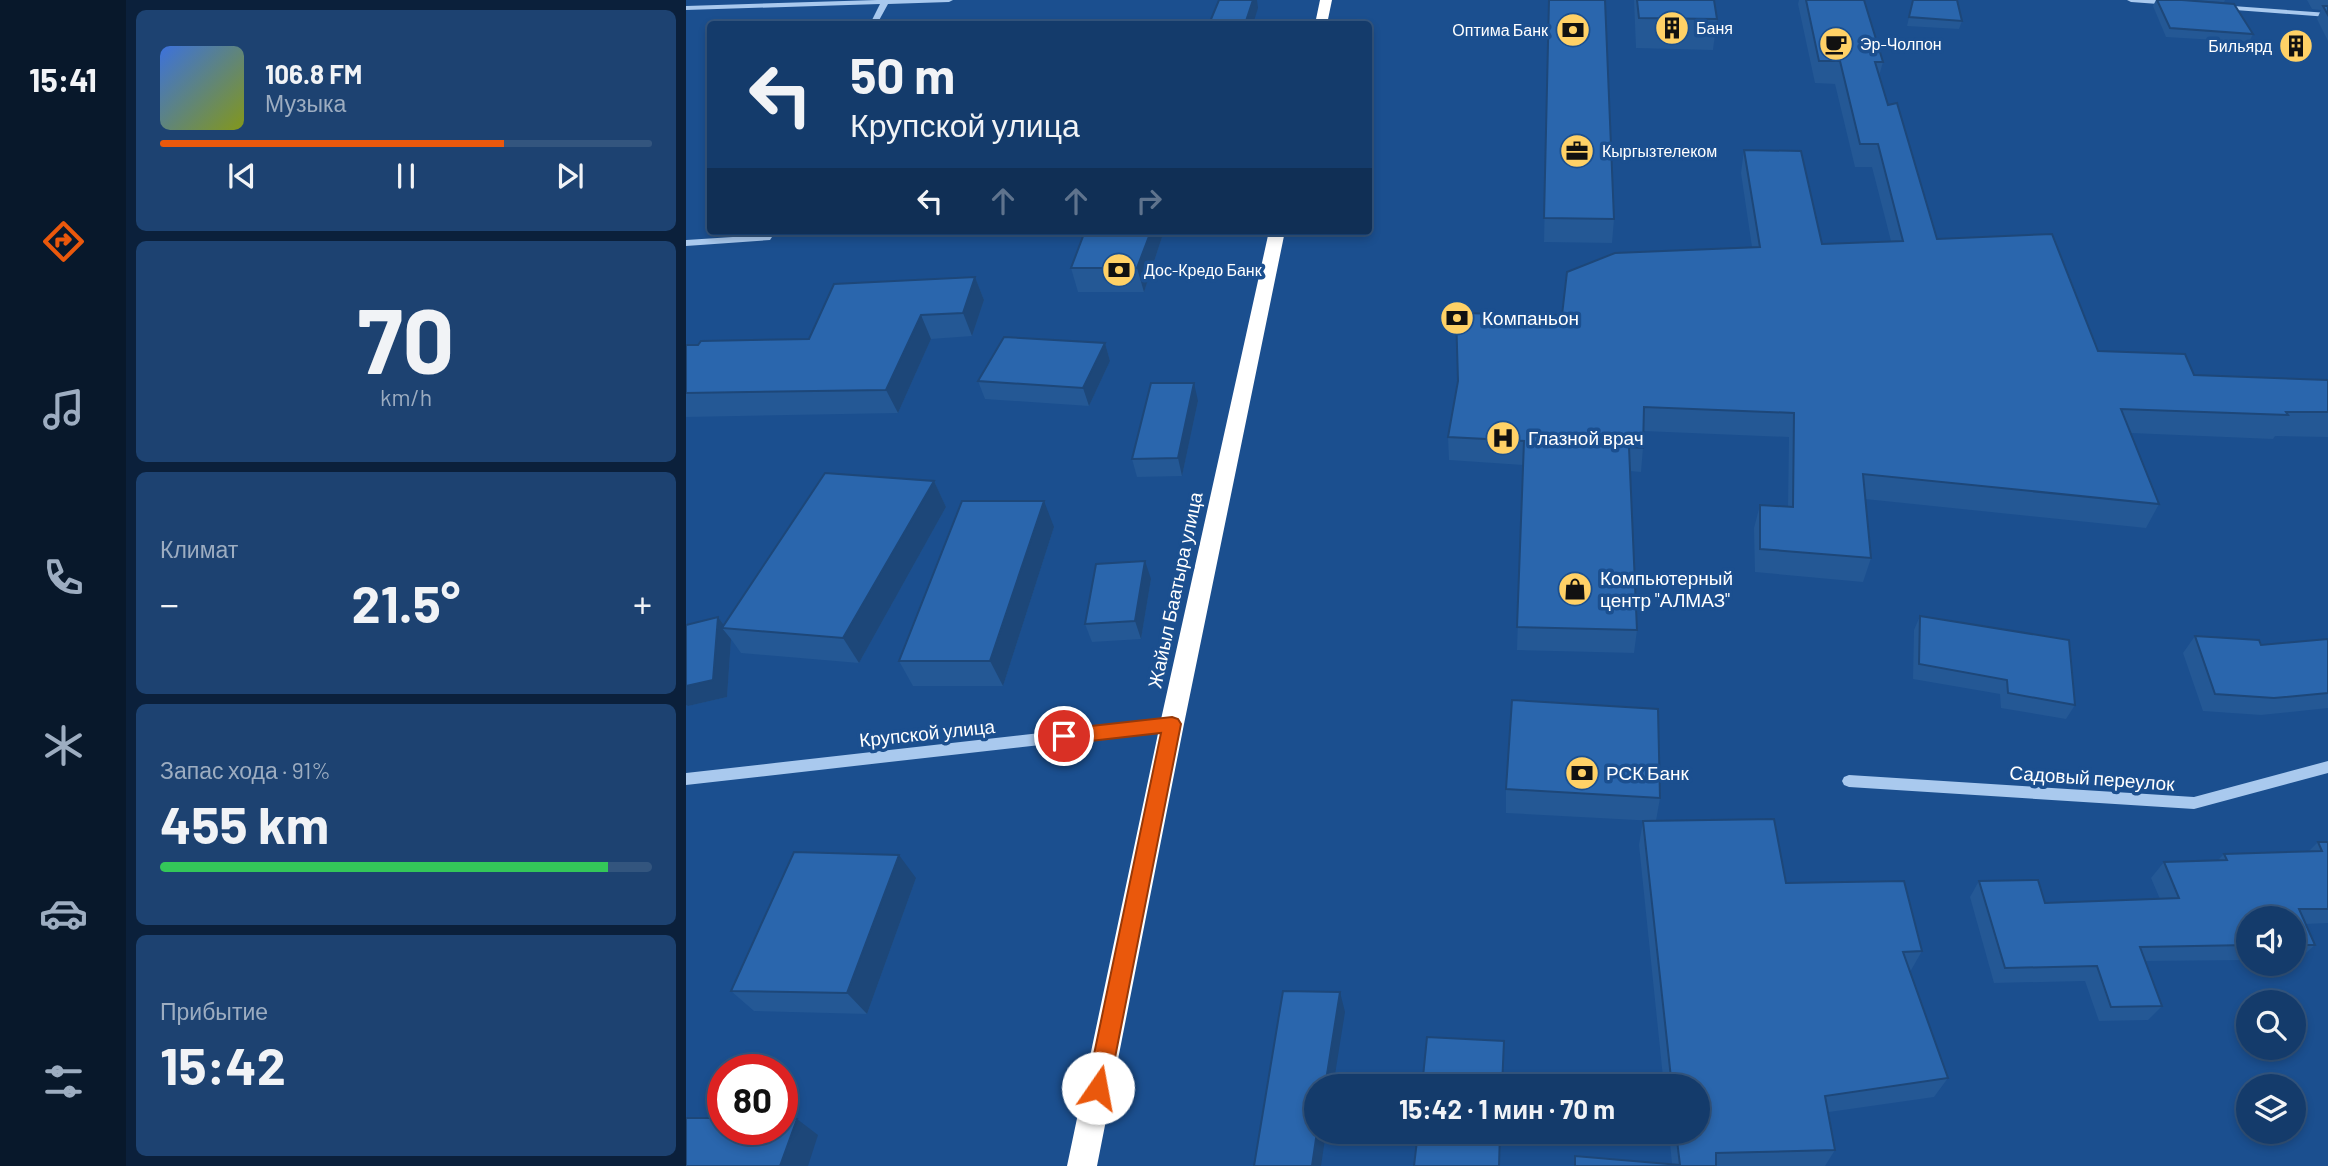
<!DOCTYPE html>
<html lang="ru">
<meta charset="utf-8">
<style>
:root{--surface:#143b6b;--page:#1d4271;--text:#f1f3f6;--muted:#9dadc1;--line:#33557e;--accent:#ea580c}
body{margin:0;font-family:Barlow,sans-serif;background:var(--page);color:var(--text);height:100vh;display:flex;flex-direction:column;font-size:26px;white-space:nowrap}
*{box-sizing:border-box;margin:0}
p{font-size:23px;color:var(--muted)}
.icon{flex:none;width:38px;height:38px;fill:none;stroke:currentColor;stroke-width:2;stroke-linecap:round;stroke-linejoin:round}
.map{position:relative;flex:1;overflow:hidden}
.details{display:flex;flex-direction:column;gap:10px;padding:10px;background:#0b203b;width:560px}
.details>*{flex:none}
.banner{position:absolute;left:21px;top:21px;width:665px;height:214px;border-radius:7px;box-shadow:0 4px 10px #0003,0 0 0 2px var(--line);background:#143b6b;color:var(--text);overflow:hidden}
.controls{position:absolute;left:1550px;top:906px;display:grid;gap:14px}
.controls a{display:grid;place-items:center;width:70px;height:70px;border-radius:50%;background:var(--surface);box-shadow:0 4px 10px #0003,0 0 0 2px var(--line);font-size:35px}
.speed{position:absolute;left:21px;top:1054px;display:flex;gap:14px;font-size:35px;font-weight:700;text-align:center}
.speed>*{display:grid;place-content:center;width:91px;height:91px;border-radius:50%;background:var(--surface);box-shadow:0 4px 10px #0003,0 0 0 2px var(--line);line-height:1}
.speed .limit{border:10px solid #d22;background:#fff;color:#111}
.pin{position:absolute;display:grid;place-items:center;width:60px;height:60px;color:#fff;margin:-30px;border:4px solid #fff;border-radius:50%;box-shadow:0 2px 7px #0007}
.me{position:absolute;width:77px;margin:-38px;rotate:12deg;stroke-linejoin:round;filter:drop-shadow(0 0 5px #0008)}
.turn{display:flex;align-items:center;gap:24px;height:147px;padding:0 28px;font-size:32px}
.turn .icon{width:91px;height:91px;stroke-width:2.5}
.turn b{display:block;font-size:49px;line-height:60px}
.lanes{display:flex;align-items:center;height:66px;padding:0 28px;background:#0003;justify-content:center;gap:35px;direction:ltr}
.lanes .off{opacity:.35}
.big{font-size:52px;font-weight:700;line-height:1.1}
.details .card{flex:1;display:flex;flex-direction:column;justify-content:center;gap:10px;min-width:0;padding:0 24px;border-radius:10px;background:var(--page)}
.details .dial{align-items:center;gap:0}
.dial b{font-size:91px;line-height:1}
.song{display:flex;align-items:center;gap:21px}
.cover{width:84px;height:84px;border-radius:10px;background:linear-gradient(135deg,hsl(220 70% 55%),hsl(70 70% 35%))}
.played{height:7px;border-radius:4px;background:linear-gradient(90deg,var(--accent) 70%,var(--line) 70%)}
.keys{display:flex;justify-content:space-around;direction:ltr}
.heat{display:flex;justify-content:space-between;align-items:center;font-size:38px;direction:ltr}
.charge{height:10px;border-radius:5px;background:linear-gradient(90deg,#34c759 91%,var(--line) 0)}
.trip{position:absolute;left:618px;top:1074px;width:406px;height:70px;border-radius:35px;background:var(--surface);box-shadow:0 4px 10px #0003,0 0 0 2px var(--line);font-weight:700;line-height:70px;text-align:center}
main{display:flex;flex:1;min-height:0}
.tabs{display:flex;flex-direction:column;width:126px;justify-content:space-around;align-items:center;background:#08182b;color:var(--muted)}
.tabs .icon{width:49px;height:49px}
.tabs .active{color:var(--accent)}
.tabs b{font-size:32px;color:var(--text)}
.map>svg:first-child{display:block}
.lines{fill:none;stroke-linecap:round;stroke-linejoin:round}
.minor{fill:#a9c9ee;fill-rule:evenodd}
.highway{fill:#fff;fill-rule:evenodd}
.wall{fill:#245895}
.shaded-wall{fill:#1d4779}
.building{fill:#2a66ad;stroke:#1d4779;stroke-width:2}
.route{fill:#ea580c;stroke:#983908;stroke-width:2}
.labels{text-anchor:middle;stroke-width:7;stroke-linejoin:round;paint-order:stroke}
.far-poi-label{font-size:16px;fill:#fff;stroke:#1b4f8f;text-anchor:start}
.poi-label{font-size:19px;fill:#fff;stroke:#1b4f8f;text-anchor:start}
.street-label{font-size:19px;fill:#fff;stroke:#1b4f8f}
</style>
<main>
<nav class="tabs">
<b>15:41</b>
<svg class="icon active" aria-label="directions" viewBox="0 0 24 24"><path d="M12 3l9 9-9 9-9-9zM9 14v-3h6M13 9l2 2-2 2"/></svg>
<svg class="icon" aria-label="music" viewBox="0 0 24 24"><path d="M9 18V5l10-2v13"/><circle cx="6" cy="18" r="3"/><circle cx="16" cy="16" r="3"/></svg>
<svg class="icon" aria-label="phone" viewBox="0 0 24 24"><path d="M5 4h4l2 5-3 2q2 4 5 5l2-3 5 2v4C11 20 4 13 5 4z"/></svg>
<svg class="icon" aria-label="climate" viewBox="0 0 24 24"><path d="M12 3v18M4 7l16 10M4 17L20 7"/></svg>
<svg class="icon" aria-label="car" viewBox="0 0 24 24"><path d="M5 17H2v-5l4-1 3-4h7l3 4 3 1v5h-3M9 17h6M6 11h13"/><circle cx="7" cy="17" r="2"/><circle cx="17" cy="17" r="2"/></svg>
<svg class="icon" aria-label="filters" viewBox="0 0 24 24"><path d="M4 7h16M4 17h16"/><circle cx="9" cy="7" r="2"/><circle cx="15" cy="17" r="2"/></svg>
</nav>
<section class="details">
<div class="card">
<div class="song"><i class="cover"></i><div><b>106.8 FM</b><p>Музыка</p></div></div>
<div class="played"></div>
<div class="keys"><svg class="icon" aria-label="previous" viewBox="0 0 24 24"><path d="M18 5L8 12l10 7zM5 5v14"/></svg><svg class="icon" aria-label="pause" viewBox="0 0 24 24"><path d="M8 5v14M16 5v14"/></svg><svg class="icon" aria-label="next" viewBox="0 0 24 24"><path d="M6 5l10 7-10 7zM19 5v14"/></svg></div>
</div>
<div class="card dial"><b>70</b><p>km/h</p></div>
<div class="card"><p>Климат</p>
<div class="heat"><a>−</a><b class="big">21.5°</b><a>+</a></div>
</div>
<div class="card"><p>Запас хода · 91%</p><b class="big">455 km</b><div class="charge"></div></div>
<div class="card"><p>Прибытие</p><b class="big">15:42</b></div>
</section>
<div class="map">
<svg width="1642" height="1166" viewBox="0 0 1642 1166">
<rect width="100%" height="100%" fill="#1b4f8f"/>
<g class="lines">
<g class="minor">
<polygon points="191,0 267,0 263,2 202,4 191,24 184,24 194,4 0,10 0,6"/>
<polygon points="1441,0 1475,0 1490,3 1486,5 1445,2"/>
<polygon points="1533,5 1642,13 1642,17 1536,9 1533,9"/>
<polygon points="80,231 90,231 84,240 0,246 0,240 78,235"/>
<polygon points="486,718 491,720 493,724 491,728 486,730 0,785 0,773"/>
<polygon points="1642,761 1642,773 1508,809 1163,787 1158,785 1156,781 1158,777 1163,775 1508,797"/>
</g>
<g class="highway">
<polygon points="634,0 646,0 641,24 629,24"/>
<polygon points="583,231 599,231 498,724 411,1166 381,1166 474,724"/>
</g>
</g>
<g class="wall">
<polygon points="863,0 928,219 926,243 858,242"/>
<polygon points="948,0 1028,0 1031,19 1027,50 950,48"/>
<polygon points="1113,0 1178,0 1197,62 1193,76 1202,105 1251,239 1412,351 1508,375 1642,380 1642,437 1589,436 1587,439 1445,433 1473,504 1460,528 1179,499 1185,558 1177,582 1069,572 1068,528 1074,505 1102,507 1103,437 957,431 957,448 955,472 944,471 951,630 948,653 831,650 837,465 763,460 762,437 876,315 1066,247 1055,173 1058,150 1136,244 1205,241 1186,167 1169,167 1149,84 1129,83 1112,4"/>
<polygon points="1227,0 1276,21 1273,29 1221,26"/>
<polygon points="1470,0 1496,0 1567,34 1563,42 1480,37 1467,6"/>
<polygon points="1503,0 1539,0 1538,2"/>
<polygon points="1621,0 1642,0 1642,41 1631,19 1635,10 1626,9"/>
<polygon points="399,231 478,231 458,292 392,292 385,268"/>
<polygon points="289,277 298,300 286,336 245,339 212,413 0,417 0,345 123,339"/>
<polygon points="419,343 424,361 403,406 299,399 292,381"/>
<polygon points="512,401 496,476 451,477 446,459"/>
<polygon points="248,481 260,507 173,663 55,653 45,639 41,697 2,706 0,705 0,625 32,617 38,625"/>
<polygon points="368,527 317,686 227,686 213,661"/>
<polygon points="465,579 455,639 406,642 399,624"/>
<polygon points="1234,616 1389,705 1380,719 1315,708 1314,694 1227,679 1228,630"/>
<polygon points="1509,636 1575,645 1642,639 1642,708 1575,715 1517,711 1497,653"/>
<polygon points="820,789 974,798 970,821 1100,883 1236,951 1224,972 1262,1078 1248,1097 1143,1112 1149,1150 1139,1166 888,1166 889,1156 986,1164 983,1132 1012,1132 1012,1087 978,1087 953,845 957,821 969,821 820,813"/>
<polygon points="1632,842 1642,842 1642,923 1619,924 1629,945 1613,959 1608,959 1608,919 1563,919 1563,960 1459,961 1476,1006 1462,1020 1413,1021 1399,981 1308,983 1284,897 1293,881 1359,903 1474,899 1465,878 1478,862 1532,860 1538,854 1623,851"/>
<polygon points="230,878 181,1014 68,1011 45,991"/>
</g>
<g class="shaded-wall">
<polygon points="567,0 571,0 572,8 567,24 559,24"/>
<polygon points="465,231 478,231 458,292 451,268"/>
<polygon points="289,277 298,300 286,336 277,313"/>
<polygon points="235,315 245,339 212,413 200,390"/>
<polygon points="419,343 424,361 403,406 397,388"/>
<polygon points="508,383 512,401 496,476 492,458"/>
<polygon points="248,481 260,507 173,663 157,638"/>
<polygon points="358,501 368,527 317,686 304,661"/>
<polygon points="459,561 465,579 455,639 449,621"/>
<polygon points="32,617 40,628 36,628 45,639 41,697 2,706 0,705 0,686"/>
<polygon points="213,855 230,878 181,1014 161,993"/>
<polygon points="654,992 659,1012 647,1087 639,1087"/>
<polygon points="111,1119 132,1135 122,1166 94,1166"/>
<polygon points="631,1132 640,1132 635,1166 626,1166"/>
</g>
<g class="building">
<polygon points="533,0 567,0 559,24 523,24"/>
<polygon points="863,0 919,0 928,219 858,218"/>
<polygon points="951,0 1028,0 1031,19 953,18"/>
<polygon points="1120,0 1178,0 1197,62 1189,62 1202,105 1211,103 1251,239 1366,234 1412,351 1499,354 1508,375 1642,380 1642,412 1600,412 1602,415 1435,409 1473,504 1177,474 1185,558 1074,549 1074,505 1107,507 1108,413 958,407 957,448 943,447 951,630 831,627 838,441 762,437 772,381 770,313 876,315 881,272 929,253 1074,247 1058,150 1115,151 1136,244 1217,241 1192,144 1174,144 1154,61 1133,61"/>
<polygon points="1227,0 1271,0 1276,21 1223,17"/>
<polygon points="1471,0 1496,0 1548,4 1567,34 1484,28"/>
<polygon points="1637,6 1642,6 1642,15"/>
<polygon points="399,231 465,231 451,268 385,268"/>
<polygon points="289,277 277,313 235,315 200,390 0,393 0,345 12,345 15,341 123,339 148,284"/>
<polygon points="318,337 419,343 397,388 292,381"/>
<polygon points="465,383 508,383 492,458 446,459"/>
<polygon points="139,473 248,481 157,638 36,628"/>
<polygon points="276,501 358,501 304,661 213,661"/>
<polygon points="459,561 449,621 399,624 410,564"/>
<polygon points="1234,616 1383,640 1389,705 1322,693 1321,680 1233,664"/>
<polygon points="32,617 27,680 0,686 0,625"/>
<polygon points="1509,636 1573,640 1575,645 1642,639 1642,693 1588,698 1529,694"/>
<polygon points="826,700 972,709 974,798 820,789"/>
<polygon points="1088,819 1100,883 1218,881 1236,951 1217,952 1262,1078 1139,1096 1149,1150 1030,1153 1030,1166 889,1166 889,1156 994,1165 990,1132 1012,1132 1012,1087 986,1087 957,821"/>
<polygon points="1632,842 1642,842 1642,909 1613,909 1629,945 1608,945 1608,919 1563,919 1563,945 1454,947 1476,1006 1425,1007 1411,966 1319,968 1293,881 1352,880 1359,903 1493,898 1478,862 1541,860 1538,854 1636,851"/>
<polygon points="108,852 213,855 161,993 45,991"/>
<polygon points="597,991 654,992 639,1087 630,1087 630,1132 631,1132 626,1166 568,1166"/>
<polygon points="741,1037 818,1041 816,1087 736,1087"/>
<polygon points="0,1118 37,1118 37,1129 96,1129 96,1119 111,1119 94,1166 0,1166"/>
<polygon points="732,1132 814,1132 813,1166 728,1166"/>
</g>
<polygon class="route" points="486,717 492,719 495,724 423,1088 420,1096 412,1099 404,1096 401,1088 475,733 378,744 372,742 369,736 372,731 378,729"/>
<defs>
<g id="building-disc" transform="scale(1.75)"><circle r="9.5" fill="#ffd166" stroke="#1b4f8f"/><path d="M-4-6H4V6H1V3H-1V6H-4ZM-2.5-4.3h1.7v1.8h-1.7ZM.8-4.3h1.7v1.8H.8ZM-2.5-1h1.7V.8h-1.7ZM.8-1h1.7V.8H.8Z" fill="#111"/></g>
<g id="bank-disc" transform="scale(1.75)"><circle r="9.5" fill="#ffd166" stroke="#1b4f8f"/><path d="M-6-4H6V4H-6ZM0-2.3a2.3 2.3 0 1 0 0 4.6a2.3 2.3 0 1 0 0-4.6Z" fill="#111"/></g>
<g id="cafe-disc" transform="scale(1.75)"><circle r="9.5" fill="#ffd166" stroke="#1b4f8f"/><path d="M-5.5-4.5H6V0H3Q3 3.5 0 3.5H-2.5Q-5.5 3.5-5.5 0ZM3-3.2v2h1.7v-2ZM-6 4.5H4V6H-6Z" fill="#111"/></g>
<g id="office-disc" transform="scale(1.75)"><circle r="9.5" fill="#ffd166" stroke="#1b4f8f"/><path d="M-6-3h4V-5.5h4V-3h4V5H-6ZM-1-4.5V-3h2v-1.5ZM-6 0V1H6V0Z" fill="#111"/></g>
<g id="hospital-disc" transform="scale(1.75)"><circle r="9.5" fill="#ffd166" stroke="#1b4f8f"/><path d="M-5-5h3v3.5h4V-5h3V5h-3V1.5h-4V5h-3Z" fill="#111"/></g>
<g id="shop-disc" transform="scale(1.75)"><circle r="9.5" fill="#ffd166" stroke="#1b4f8f"/><path d="M-5-2.5h2.3a2.7 3.5 0 0 1 5.4 0H5L5.5 6h-11ZM-1.5-2.5h3a1.5 2.3 0 0 0-3 0Z" fill="#111"/></g>
</defs>
<g fill-rule="evenodd">
<use href="#building-disc" x="986" y="28"/>
<use href="#bank-disc" x="887" y="30"/>
<use href="#cafe-disc" x="1150" y="44"/>
<use href="#building-disc" x="1610" y="46"/>
<use href="#office-disc" x="891" y="151"/>
<use href="#bank-disc" x="433" y="270"/>
<use href="#bank-disc" x="771" y="318"/>
<use href="#hospital-disc" x="817" y="438"/>
<use href="#shop-disc" x="889" y="589"/>
<use href="#bank-disc" x="896" y="773"/>
</g>
<g class="labels">
<g class="far-poi-label">
<text x="1010" y="34">Баня</text>
<text x="862" y="36" text-anchor="end">Оптима Банк</text>
<text x="1174" y="50">Эр-Чолпон</text>
<text x="1586" y="52" text-anchor="end">Бильярд</text>
<text x="916" y="157">Кыргызтелеком</text>
<text x="458" y="276">Дос-Кредо Банк</text>
</g>
<g class="poi-label">
<text x="796" y="325">Компаньон</text>
<text x="842" y="445">Глазной врач</text>
<text x="914" y="585">Компьютерный<tspan x="914" dy="22">центр "АЛМАЗ"</tspan></text>
<text x="920" y="780">РСК Банк</text>
</g>
<g class="street-label">
<text transform="translate(489 590) rotate(-78)" y="7">Жайыл Баатыра улица</text>
<text transform="translate(241 733) rotate(-6)" y="7">Крупской улица</text>
<text transform="translate(1406 778) rotate(4)" y="7">Садовый переулок</text>
</g>
</g>
</svg>
<div class="controls">
<a><svg class="icon" aria-label="sound" viewBox="0 0 24 24"><path d="M4 9h4l5-4v14l-5-4H4zM17 9q2 3 0 6"/></svg></a>
<a><svg class="icon" aria-label="search" viewBox="0 0 24 24"><circle cx="10" cy="10" r="6"/><path d="M15 15l6 6"/></svg></a>
<a><svg class="icon" aria-label="layers" viewBox="0 0 24 24"><path d="M12 4l9 5-9 5-9-5zM3 14l9 5 9-5"/></svg></a>
</div>
<div class="speed"><div class="limit">80</div></div>
<div class="pin" style="left:378px;top:736px;background:#d93025"><svg class="icon" aria-label="arrive" viewBox="0 0 24 24"><path d="M6 21V4h12l-3 4 3 4H6"/></svg></div>
<svg class="me" style="left:412px;top:1088px" viewBox="-20 -20 40 40"><circle r="19" fill="#fff"/><path d="M0-13L10 11 0 6-10 11z" fill="#ea580c"/></svg>
<div class="trip">15:42 · 1 мин · 70 m</div>
<div class="banner">
<div class="turn"><svg class="icon" aria-label="left" viewBox="0 0 24 24"><path d="M17 20v-9H6M10 6l-5 5 5 5"/></svg><div><b>50 m</b>Крупской улица</div></div>
<div class="lanes"><svg class="icon" aria-label="left" viewBox="0 0 24 24"><path d="M17 20v-9H6M10 6l-5 5 5 5"/></svg><svg class="icon off" aria-label="ahead" viewBox="0 0 24 24"><path d="M12 20V5M6 11l6-6 6 6"/></svg><svg class="icon off" aria-label="ahead" viewBox="0 0 24 24"><path d="M12 20V5M6 11l6-6 6 6"/></svg><svg class="icon off" aria-label="right" viewBox="0 0 24 24"><path d="M7 20v-9h11M14 6l5 5-5 5"/></svg></div>
</div>
</div>
</main>
